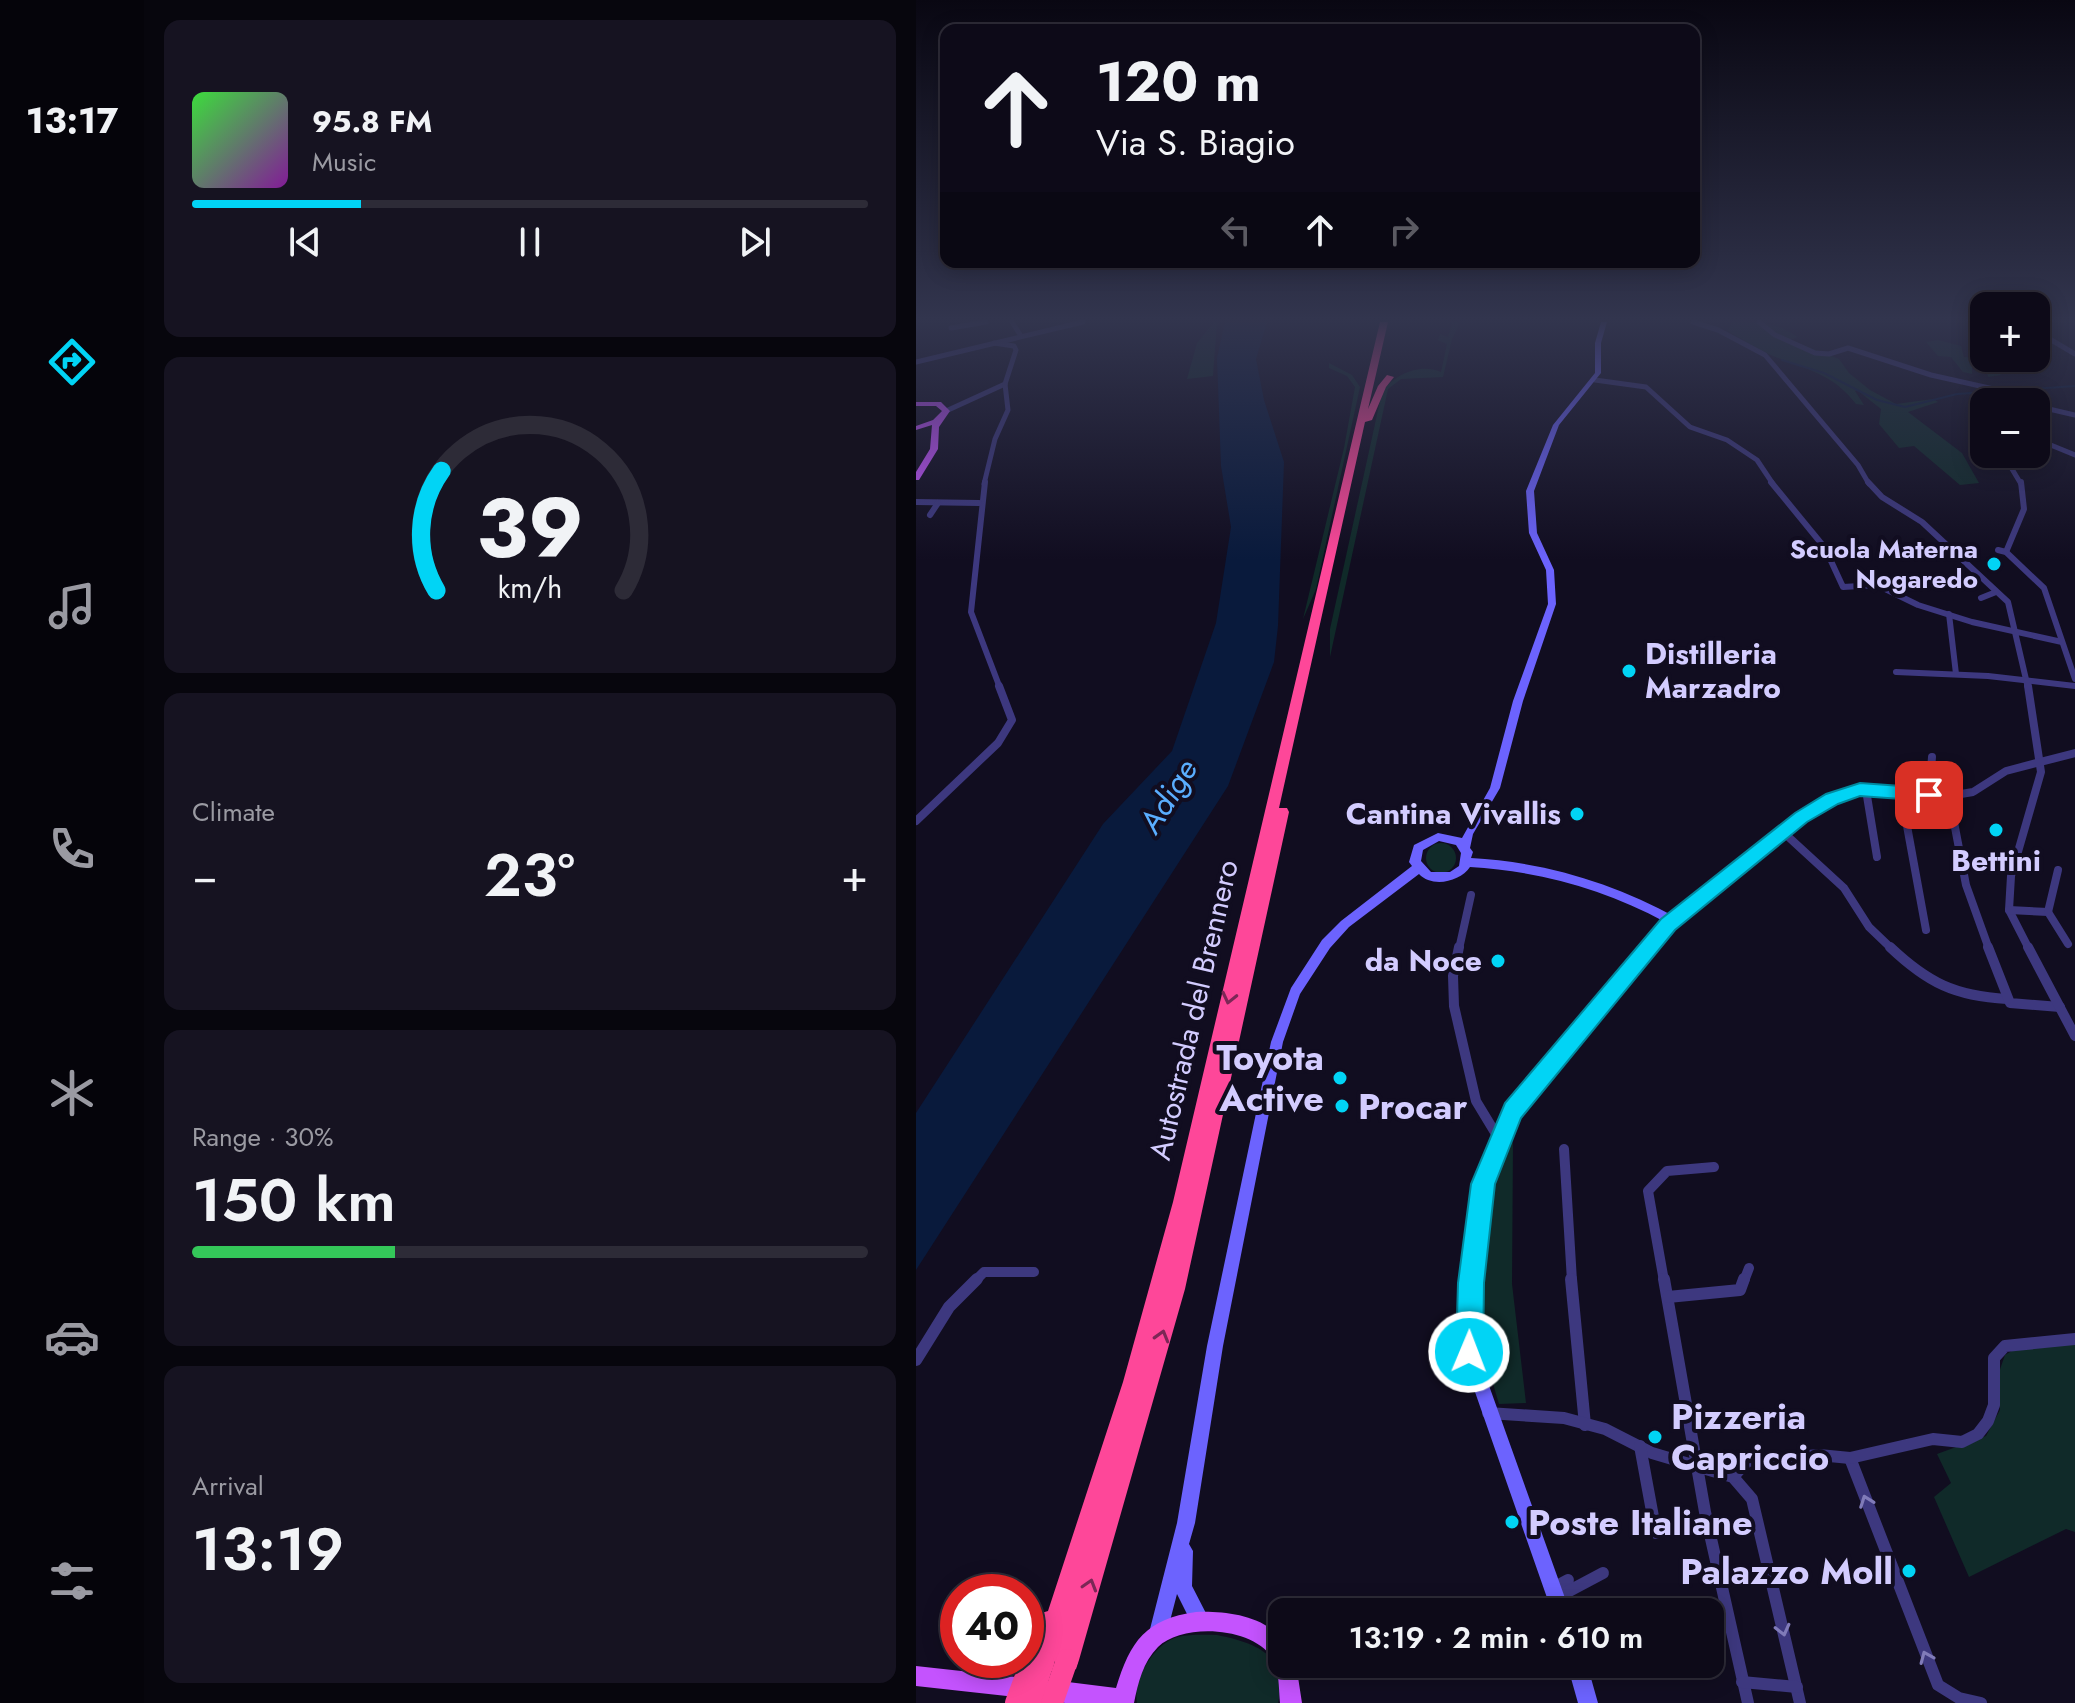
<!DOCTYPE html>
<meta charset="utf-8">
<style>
:root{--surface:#0d0a18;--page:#161321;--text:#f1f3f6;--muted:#9a9aa2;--line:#2d2b37;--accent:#01d4f5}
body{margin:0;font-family:Jost,sans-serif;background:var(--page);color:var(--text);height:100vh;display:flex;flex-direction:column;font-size:30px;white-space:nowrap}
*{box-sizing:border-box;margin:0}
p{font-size:26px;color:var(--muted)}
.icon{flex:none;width:44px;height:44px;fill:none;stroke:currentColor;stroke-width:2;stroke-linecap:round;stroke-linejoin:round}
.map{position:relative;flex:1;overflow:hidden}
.side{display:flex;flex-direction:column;gap:20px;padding:20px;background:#07060d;width:772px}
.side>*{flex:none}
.banner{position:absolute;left:24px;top:24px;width:760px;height:244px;border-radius:16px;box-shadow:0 4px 20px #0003,0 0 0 2px var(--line);background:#0d0a18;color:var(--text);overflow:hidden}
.buttons{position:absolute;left:1054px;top:292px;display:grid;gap:16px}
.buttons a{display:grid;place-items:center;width:80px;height:80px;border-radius:16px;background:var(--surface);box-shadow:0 4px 20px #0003,0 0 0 2px var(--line);font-size:40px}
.speed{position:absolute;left:24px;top:1574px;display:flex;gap:16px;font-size:40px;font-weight:700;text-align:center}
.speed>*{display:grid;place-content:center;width:104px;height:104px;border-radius:50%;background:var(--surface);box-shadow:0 4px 20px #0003,0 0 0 2px var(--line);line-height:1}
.speed .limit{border:12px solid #d22;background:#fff;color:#111}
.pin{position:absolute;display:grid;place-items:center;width:68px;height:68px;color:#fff;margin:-34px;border-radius:16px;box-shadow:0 4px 12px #0006}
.me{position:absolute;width:88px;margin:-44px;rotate:1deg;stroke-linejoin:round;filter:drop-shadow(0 0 6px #0008)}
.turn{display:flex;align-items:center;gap:28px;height:168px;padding:0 24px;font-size:36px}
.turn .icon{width:104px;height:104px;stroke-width:2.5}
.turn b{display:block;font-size:56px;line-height:68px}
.lanes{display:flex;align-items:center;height:76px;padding:0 24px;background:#0003;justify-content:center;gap:40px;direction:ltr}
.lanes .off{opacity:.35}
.big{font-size:60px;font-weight:600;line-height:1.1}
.side .card{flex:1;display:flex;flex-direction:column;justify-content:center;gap:12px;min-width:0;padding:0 28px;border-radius:16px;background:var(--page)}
.side .dial{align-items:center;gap:0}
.dial svg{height:208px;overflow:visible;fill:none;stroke:var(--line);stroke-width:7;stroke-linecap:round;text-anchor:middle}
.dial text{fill:var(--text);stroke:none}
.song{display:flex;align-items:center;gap:24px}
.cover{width:96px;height:96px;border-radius:12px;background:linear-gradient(135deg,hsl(120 70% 55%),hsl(290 70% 35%))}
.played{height:8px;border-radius:4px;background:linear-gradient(90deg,var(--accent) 25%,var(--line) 25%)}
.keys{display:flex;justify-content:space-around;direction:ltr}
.heat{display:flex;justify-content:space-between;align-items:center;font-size:44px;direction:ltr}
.charge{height:12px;border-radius:6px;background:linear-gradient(90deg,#34c759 30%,var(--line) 0)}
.trip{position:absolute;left:352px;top:1598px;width:456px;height:80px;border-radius:16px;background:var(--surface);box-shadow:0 4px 20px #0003,0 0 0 2px var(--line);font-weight:600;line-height:80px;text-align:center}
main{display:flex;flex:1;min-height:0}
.menu{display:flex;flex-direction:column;width:144px;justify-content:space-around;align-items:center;background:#05040a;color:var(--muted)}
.menu .icon{width:56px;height:56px}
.menu .selected{color:var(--accent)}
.menu b{font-size:36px;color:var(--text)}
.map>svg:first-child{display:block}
.green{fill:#102a29}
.water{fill:#091a3c}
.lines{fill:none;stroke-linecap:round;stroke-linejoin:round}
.stream{stroke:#091a3c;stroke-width:2}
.street-far4{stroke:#3d387f;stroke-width:5}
.street-far3{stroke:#3d387f;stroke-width:6}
.street-far2{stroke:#3d387f;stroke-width:8}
.street-far1{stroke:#3d387f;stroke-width:10}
.street{stroke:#3d387f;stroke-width:12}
.secondary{fill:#6c63fe;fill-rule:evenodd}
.primary{fill:#c453fe;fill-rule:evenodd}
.highway{fill:#fe4799;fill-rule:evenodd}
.highway-bridge{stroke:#fe4799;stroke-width:22}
.oneway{stroke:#7c2756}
.oneway2{stroke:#807bb9}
.route{fill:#01d4f5;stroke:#018a9f;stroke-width:2}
.poi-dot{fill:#01d4f5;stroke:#110d20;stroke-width:3}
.labels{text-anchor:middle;stroke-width:8;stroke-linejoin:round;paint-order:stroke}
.far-poi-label{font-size:26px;font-weight:bold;fill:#d3ccff;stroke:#110d20;text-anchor:end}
.poi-label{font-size:30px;font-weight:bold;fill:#d3ccff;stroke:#110d20;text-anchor:end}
.street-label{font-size:30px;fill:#d3ccff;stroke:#110d20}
.water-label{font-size:32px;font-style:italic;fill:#5aadfe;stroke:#110d20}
.near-poi-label{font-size:36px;font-weight:bold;fill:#d3ccff;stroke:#110d20;text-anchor:start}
</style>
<main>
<nav class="menu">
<b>13:17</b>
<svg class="icon selected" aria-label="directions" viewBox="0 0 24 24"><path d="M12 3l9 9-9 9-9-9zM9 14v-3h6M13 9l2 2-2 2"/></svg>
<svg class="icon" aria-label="music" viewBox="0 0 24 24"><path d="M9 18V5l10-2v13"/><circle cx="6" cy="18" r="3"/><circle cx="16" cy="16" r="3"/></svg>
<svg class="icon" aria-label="phone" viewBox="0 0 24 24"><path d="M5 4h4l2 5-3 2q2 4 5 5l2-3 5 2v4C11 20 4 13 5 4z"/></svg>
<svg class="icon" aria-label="climate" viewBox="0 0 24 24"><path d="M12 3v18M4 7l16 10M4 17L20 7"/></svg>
<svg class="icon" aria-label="car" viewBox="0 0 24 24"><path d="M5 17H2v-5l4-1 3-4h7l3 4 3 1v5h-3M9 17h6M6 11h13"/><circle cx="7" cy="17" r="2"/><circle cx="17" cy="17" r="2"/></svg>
<svg class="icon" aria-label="filters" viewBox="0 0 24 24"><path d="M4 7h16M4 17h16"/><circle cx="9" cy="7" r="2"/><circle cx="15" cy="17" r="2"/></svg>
</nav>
<section class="side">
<div class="card">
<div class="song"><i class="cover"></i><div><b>95.8 FM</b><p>Music</p></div></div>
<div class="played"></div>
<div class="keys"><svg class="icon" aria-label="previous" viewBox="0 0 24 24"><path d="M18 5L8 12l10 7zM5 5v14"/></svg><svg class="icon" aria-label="pause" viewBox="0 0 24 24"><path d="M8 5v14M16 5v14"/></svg><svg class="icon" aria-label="next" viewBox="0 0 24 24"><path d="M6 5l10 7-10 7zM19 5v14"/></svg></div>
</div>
<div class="card dial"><svg viewBox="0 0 100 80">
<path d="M14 69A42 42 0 1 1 86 69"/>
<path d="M14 69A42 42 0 0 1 16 23" stroke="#01d4f5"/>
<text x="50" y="56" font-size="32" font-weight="700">39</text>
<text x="50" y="72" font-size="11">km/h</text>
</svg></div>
<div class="card"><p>Climate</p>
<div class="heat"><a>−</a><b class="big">23°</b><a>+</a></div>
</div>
<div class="card"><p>Range · 30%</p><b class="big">150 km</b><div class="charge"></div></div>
<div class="card"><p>Arrival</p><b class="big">13:19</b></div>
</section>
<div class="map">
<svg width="1159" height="1703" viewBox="0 0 1159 1703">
<rect width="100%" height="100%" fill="#110d20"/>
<g class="green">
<polygon points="298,322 301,322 297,376 271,379 281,343"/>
<path d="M532 322H544L536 339 527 377 485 379 472 389 414 657V629L466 392C479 374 504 363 525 372L531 344 522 340 524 334 532 337 536 324Z"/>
<path d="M816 322C842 322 859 322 882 337L874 340 923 359 933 373 954 390 980 404 1017 399 1022 402 992 412 1046 453 1063 483 1044 485 998 446 983 448 963 424 965 409 941 390 939 391 948 405 940 404C919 376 894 370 862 358 844 351 828 340 812 331Z"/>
<polygon points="1022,340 1045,346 1048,357 1072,358 1085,375 1072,377 1070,365 1056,363 1056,374 1047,372 1035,357 1022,356 1010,342"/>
<polygon points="413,363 436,375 444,387 400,589 387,619 428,448 439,387 431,376 413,368"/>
<circle cx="525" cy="858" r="15"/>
<path d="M589 1137 597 1143 596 1284 610 1403 583 1404C556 1318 558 1221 589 1137Z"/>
<polygon points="1159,1343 1159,1532 1150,1529 1053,1577 1018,1497 1035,1483 1021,1454 1070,1436 1084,1410 1082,1375 1089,1355 1099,1349"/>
<path d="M301 1635C340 1643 374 1655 362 1703H221C216 1680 239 1642 262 1637 275 1634 289 1635 301 1635Z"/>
</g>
<polygon class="water" points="309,322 351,322 340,359 348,400 368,462 362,626 358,662 312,786 0,1270 0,1113 187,824 256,751 300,623 315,527 305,466 301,358"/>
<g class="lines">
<polyline class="stream" points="866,360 908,373 961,400 989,407 1041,394 1159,386"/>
<g class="street-far4">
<polyline points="96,322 105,336"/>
<polyline points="777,322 802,330 849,355 942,465 953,484"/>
<polyline points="843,322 859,335 899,353 913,354 932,348 1015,375 1082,390 1088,399 1104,402"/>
<polyline points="35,328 70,322"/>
<polyline points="1120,331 1159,354"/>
<polyline points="0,362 167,322"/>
<polyline points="679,380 730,387 774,427 811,440 841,460 857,484"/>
<polyline points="1120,406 1159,415"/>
<polyline points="30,411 89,384"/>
<polyline points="1120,439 1159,455"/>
<polyline points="1087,454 1105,484"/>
<polyline points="68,484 79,439 92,410 89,384 100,350 98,346 78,343"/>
</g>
<g class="street-far3">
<polyline points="69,482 55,612 84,688"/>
<polyline points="855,482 909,548 927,587 961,585 1002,605 1056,622 1146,642"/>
<polyline points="952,482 966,497 1006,522 1092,602 1112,688"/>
<polyline points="0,502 63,503"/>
<polyline points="14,515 22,503"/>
<polyline points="1082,550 1090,552 1128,588 1159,679"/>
<polyline points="1090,552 1108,509 1105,482"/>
<polyline points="1065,598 1080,592"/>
<polyline points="1033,614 1040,674"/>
<polyline points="980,672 1072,676 1159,686"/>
</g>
<g class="street-far2">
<polyline points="1112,686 1125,772 1095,876 1093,910 1113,949"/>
<polyline points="950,790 961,857"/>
<polyline points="985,793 1010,930"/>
<polyline points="1013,795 1016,757"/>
<polyline points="1033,796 1050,885 1073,949"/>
<polyline points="0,821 82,743 96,720 83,686"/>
<polyline points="867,832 928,888 953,927 976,949"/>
<polyline points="1093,910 1132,912 1152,944"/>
<polyline points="1132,912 1142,870"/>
<polyline points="757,921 885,817 916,799 944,790 1033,796 1057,792 1090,771 1159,753"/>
<polyline points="543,949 555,895"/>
</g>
<g class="street-far1">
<polyline points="543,947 537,976 538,1006 560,1101 583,1139"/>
<path d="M974 947C1012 983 1039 996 1091 999"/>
<polyline points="1072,947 1094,1003 1144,1007"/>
<polyline points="1112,947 1159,1036"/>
<polyline points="648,1149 656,1281"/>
<polyline points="59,1281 68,1272 118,1272"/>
<polyline points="748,1281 732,1191 751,1171 798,1167"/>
<polyline points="828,1281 833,1268"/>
</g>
<g class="street">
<polyline points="655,1279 669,1425"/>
<polyline points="748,1279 789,1512 832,1703"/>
<polyline points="752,1297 824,1290 828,1279"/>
<polyline points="0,1360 33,1307 61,1279"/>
<polyline points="572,1413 648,1418 689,1429 736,1453 817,1477 836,1499 884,1703"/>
<polyline points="724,1446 740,1533"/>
<polyline points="934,1458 1022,1685 1043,1698 1065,1703"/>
<polyline points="817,1477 831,1461 903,1455 934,1458 1017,1439 1046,1442 1062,1434 1072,1421 1078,1405 1078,1358 1089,1346 1159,1339"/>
<polyline points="637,1588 652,1580"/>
<polyline points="640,1598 687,1573"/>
<polyline points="826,1682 881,1687"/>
</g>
<g class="secondary">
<path d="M685 322H691L685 343V373L643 425 618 491 621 533 638 570 640 604 607 701 584 788 557 834 554 848 557 852 555 858C628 862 698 883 761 918L763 921 602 1115 574 1184 563 1283 561 1352 654 1612H636L545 1352 547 1283 560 1184 592 1106 749 922C689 889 622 871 554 867 544 882 516 888 503 874L433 927 414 948 384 994 367 1042 307 1346 279 1523 273 1544 277 1551 276 1586 294 1621 292 1628 285 1630 278 1628 261 1594 249 1640 242 1642 235 1640 233 1633 261 1523 291 1346 355 1042 375 988 406 940 425 921 496 866 493 862 498 845 522 833 546 838 574 788 597 701 632 604 630 570 613 533 610 491 637 425 679 373V343ZM523 841 540 845 545 853 543 866 534 872H515L505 861 507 850Z"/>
<polygon points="651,1664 671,1664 682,1703 662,1703"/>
</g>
<g class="primary">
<polygon points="0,402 25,402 34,411 23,427 22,449 3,480 0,480 0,472 14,449 16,425 0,430 0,426 17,420 26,411 20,406 0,406"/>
<path d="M280 1612C309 1611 346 1615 366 1639V1664H380L386 1703H364C363 1691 363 1677 360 1666 348 1627 268 1621 242 1647 227 1662 222 1683 218 1703H149L129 1698 125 1691 129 1684 136 1680 200 1688C214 1641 230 1619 280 1612Z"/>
<polygon points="0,1666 109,1678 116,1681 119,1688 116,1695 109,1698 0,1686"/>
</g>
<polygon class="highway" points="464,322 472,322 452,409 462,386 471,375 478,377 470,387 456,420 449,422 363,808 371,808 373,812 269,1289 163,1660 160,1669 151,1672 142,1669 139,1661 136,1671 115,1675 106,1672 103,1663 104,1660 110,1660 110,1644 122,1614 132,1611 207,1382 257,1202"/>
<g class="highway-bridge">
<polyline points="100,1703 115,1663"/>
<polyline points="114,1703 127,1662"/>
<polyline points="136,1703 151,1660"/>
</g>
</g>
<defs><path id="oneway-chevron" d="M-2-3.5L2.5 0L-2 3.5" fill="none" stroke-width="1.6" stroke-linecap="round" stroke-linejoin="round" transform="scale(2)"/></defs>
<g class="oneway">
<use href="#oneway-chevron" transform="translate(313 998) rotate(103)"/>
<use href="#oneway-chevron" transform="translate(246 1336) rotate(-74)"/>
<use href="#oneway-chevron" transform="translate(174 1585) rotate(-73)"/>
</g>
<g class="oneway2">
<use href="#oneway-chevron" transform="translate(950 1501) rotate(-110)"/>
<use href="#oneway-chevron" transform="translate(867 1630) rotate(76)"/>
<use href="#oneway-chevron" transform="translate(1010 1657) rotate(-113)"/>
</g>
<linearGradient id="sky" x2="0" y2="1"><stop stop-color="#090712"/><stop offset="0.57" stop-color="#32354e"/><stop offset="1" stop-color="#32354e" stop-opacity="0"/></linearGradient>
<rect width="1159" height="560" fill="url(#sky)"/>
<polygon class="route" points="944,783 1013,788 1022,795 1013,801 944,796 922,804 891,822 759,930 605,1118 579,1184 568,1283 567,1352 563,1362 553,1366 544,1362 540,1352 542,1283 555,1184 589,1103 745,919 879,813 910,794"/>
<g class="poi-dot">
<circle cx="1078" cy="564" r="8"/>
<circle cx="713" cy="671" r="8"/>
<circle cx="661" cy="814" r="8"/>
<circle cx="1080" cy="830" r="8"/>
<circle cx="582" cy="961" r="8"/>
<circle cx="424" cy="1078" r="8"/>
<circle cx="426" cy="1106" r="8"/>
<circle cx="739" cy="1437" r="8"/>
<circle cx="596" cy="1522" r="8"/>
<circle cx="993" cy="1571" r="8"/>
</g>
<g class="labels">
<g class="far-poi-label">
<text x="1062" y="558">Scuola Materna<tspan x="1062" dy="30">Nogaredo</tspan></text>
</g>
<g class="poi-label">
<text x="729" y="664" text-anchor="start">Distilleria<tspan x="729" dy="34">Marzadro</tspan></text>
<text x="645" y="824">Cantina Vivallis</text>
<text x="1080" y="871" text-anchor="middle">Bettini</text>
<text x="566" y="971">da Noce</text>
</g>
<g class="street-label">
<text transform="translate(278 1010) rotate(-77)" y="10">Autostrada del Brennero</text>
</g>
<g class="water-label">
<text transform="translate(252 796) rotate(-58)" y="11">Adige</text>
</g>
<g class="near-poi-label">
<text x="408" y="1070" text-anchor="end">Toyota<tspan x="408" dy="41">Active</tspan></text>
<text x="442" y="1119">Procar</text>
<text x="755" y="1429">Pizzeria<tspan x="755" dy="41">Capriccio</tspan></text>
<text x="612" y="1535">Poste Italiane</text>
<text x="977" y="1584" text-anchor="end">Palazzo Moll</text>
</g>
</g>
</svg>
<div class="buttons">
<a>+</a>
<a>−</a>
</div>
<div class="speed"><div class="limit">40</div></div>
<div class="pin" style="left:1013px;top:795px;background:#d93025"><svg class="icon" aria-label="arrive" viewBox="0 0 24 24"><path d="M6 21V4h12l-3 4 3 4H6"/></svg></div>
<svg class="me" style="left:553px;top:1352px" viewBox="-20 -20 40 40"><circle r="17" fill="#01d4f5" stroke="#fff" stroke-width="3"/><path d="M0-11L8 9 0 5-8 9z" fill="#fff"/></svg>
<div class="trip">13:19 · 2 min · 610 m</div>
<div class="banner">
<div class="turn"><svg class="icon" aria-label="ahead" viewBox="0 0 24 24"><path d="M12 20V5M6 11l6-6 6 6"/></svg><div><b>120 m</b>Via S. Biagio</div></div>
<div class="lanes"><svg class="icon off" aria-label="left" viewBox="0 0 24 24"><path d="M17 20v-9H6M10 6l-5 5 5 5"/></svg><svg class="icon" aria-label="ahead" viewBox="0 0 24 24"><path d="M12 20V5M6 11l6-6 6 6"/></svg><svg class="icon off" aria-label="right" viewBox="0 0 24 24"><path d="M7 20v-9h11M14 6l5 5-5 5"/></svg></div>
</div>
</div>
</main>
